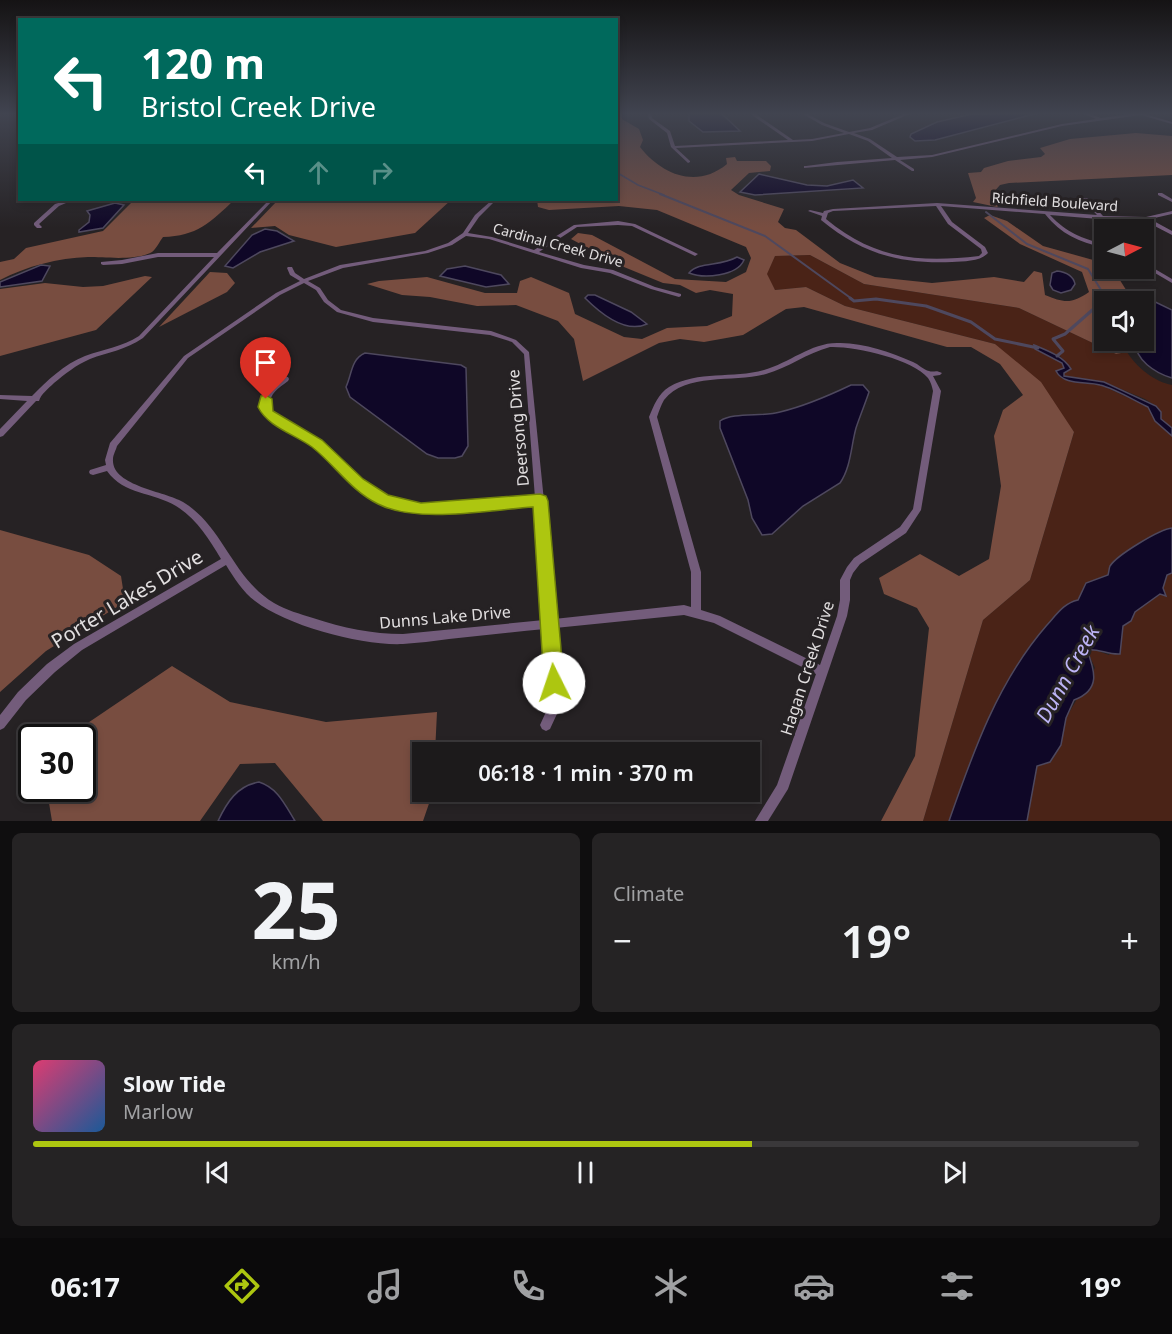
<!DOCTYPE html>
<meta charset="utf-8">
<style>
:root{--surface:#1c1a1b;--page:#252324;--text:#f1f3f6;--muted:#a0a1a3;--line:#3a383a;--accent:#adc610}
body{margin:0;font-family:"Noto Sans",sans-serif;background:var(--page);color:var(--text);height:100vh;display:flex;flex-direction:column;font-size:22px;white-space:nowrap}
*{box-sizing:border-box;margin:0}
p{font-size:20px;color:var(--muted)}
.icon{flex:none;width:33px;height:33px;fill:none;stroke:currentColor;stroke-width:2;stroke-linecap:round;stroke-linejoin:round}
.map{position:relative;height:821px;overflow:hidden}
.drawer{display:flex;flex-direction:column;gap:12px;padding:12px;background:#0f0e0f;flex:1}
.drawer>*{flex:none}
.hud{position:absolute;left:18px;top:18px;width:600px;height:183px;border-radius:0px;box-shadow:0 3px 9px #0003,0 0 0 2px var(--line);background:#00695c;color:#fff;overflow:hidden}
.needle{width:39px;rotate:84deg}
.tools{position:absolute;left:1094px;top:219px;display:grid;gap:12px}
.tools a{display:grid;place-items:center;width:60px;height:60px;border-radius:0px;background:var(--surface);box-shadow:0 3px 9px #0003,0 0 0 2px var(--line);font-size:30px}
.speed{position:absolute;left:18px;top:724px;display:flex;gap:12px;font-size:30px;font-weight:700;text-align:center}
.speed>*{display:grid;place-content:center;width:78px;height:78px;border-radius:50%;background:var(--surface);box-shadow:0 3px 9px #0003,0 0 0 2px var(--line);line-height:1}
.speed .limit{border:3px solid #111;border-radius:9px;background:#fff;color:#111}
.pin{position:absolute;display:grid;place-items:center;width:51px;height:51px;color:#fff;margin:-62px -26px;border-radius:50% 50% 50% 0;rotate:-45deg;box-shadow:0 0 6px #0007}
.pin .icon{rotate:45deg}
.me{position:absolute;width:66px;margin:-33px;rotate:356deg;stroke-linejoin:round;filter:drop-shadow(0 0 4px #0008)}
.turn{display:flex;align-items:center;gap:21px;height:126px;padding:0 24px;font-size:27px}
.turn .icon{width:78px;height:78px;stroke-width:2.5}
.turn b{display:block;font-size:42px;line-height:51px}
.lanes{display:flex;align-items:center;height:57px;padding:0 24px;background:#0003;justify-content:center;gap:30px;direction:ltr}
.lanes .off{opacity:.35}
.big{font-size:45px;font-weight:600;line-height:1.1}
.drawer .tile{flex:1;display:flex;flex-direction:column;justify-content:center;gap:9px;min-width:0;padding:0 21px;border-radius:9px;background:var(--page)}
.drawer .dial{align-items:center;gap:0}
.dial b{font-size:78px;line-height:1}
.song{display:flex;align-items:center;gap:18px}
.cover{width:72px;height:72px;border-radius:9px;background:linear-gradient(135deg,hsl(340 70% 55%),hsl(210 70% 35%))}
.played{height:6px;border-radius:3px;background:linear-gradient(90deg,var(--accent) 65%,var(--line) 65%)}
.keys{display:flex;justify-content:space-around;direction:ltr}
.heat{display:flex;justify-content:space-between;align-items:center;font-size:33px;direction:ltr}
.drawer .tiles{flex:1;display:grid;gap:12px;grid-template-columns:1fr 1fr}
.tile:last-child{grid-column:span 2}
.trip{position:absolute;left:412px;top:742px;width:348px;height:60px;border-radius:0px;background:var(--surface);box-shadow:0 3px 9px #0003,0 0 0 2px var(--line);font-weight:600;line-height:60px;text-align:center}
.tab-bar{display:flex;height:96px;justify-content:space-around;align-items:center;background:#0b0a0b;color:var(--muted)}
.tab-bar .icon{width:42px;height:42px}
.tab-bar .active{color:var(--accent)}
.tab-bar b{font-size:27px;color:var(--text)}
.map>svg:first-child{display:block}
.green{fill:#4a2317}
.forest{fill:#784d40}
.water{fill:#0f0727;stroke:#4e485e;stroke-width:1.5}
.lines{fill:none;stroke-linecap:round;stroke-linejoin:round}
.stream-far2{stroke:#4e485e;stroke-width:1.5}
.stream-far1{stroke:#4e485e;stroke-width:2}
.stream{stroke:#4e485e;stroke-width:3}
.minor{fill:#735c7b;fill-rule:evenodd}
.route{fill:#adc610;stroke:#70810a;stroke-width:1.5}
.labels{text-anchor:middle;stroke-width:6;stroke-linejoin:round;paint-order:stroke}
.far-street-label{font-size:14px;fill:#e2dfe0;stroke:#262224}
.street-label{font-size:16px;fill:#e2dfe0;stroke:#262224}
.near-street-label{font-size:20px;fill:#e2dfe0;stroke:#262224}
.near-water-label{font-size:21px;font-style:italic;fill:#bdb4f6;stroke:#262224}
</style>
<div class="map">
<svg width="1172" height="821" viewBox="0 0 1172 821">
<rect width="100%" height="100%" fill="#262224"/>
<g class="green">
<path d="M810 255 864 284 1019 308 1116 354 1127 352C1136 367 1155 382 1172 385V428L1161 419 1156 406 1145 399 1104 382 1064 376 1063 373 1071 369 1060 356 1035 346V349L1062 363 1064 369 1059 376 1067 380 1101 385 1148 407 1172 436V528L1166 529 1108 575 1086 583 1078 601C1064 603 1057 614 1047 625 998 682 975 752 949 821H923L983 620 1030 580 1074 432 995 344 845 306 806 287 775 290 766 275 775 256Z"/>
<polygon points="1172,573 1172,821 1027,821 1037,766 1051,762 1061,745 1066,718 1095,668 1087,650 1092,649 1109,655 1123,626 1131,621 1134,612 1160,594 1167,575"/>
</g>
<g class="forest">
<path d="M617 113H622V119L639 129 643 140 640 147C662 175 697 189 727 164L726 158 735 157 737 161H766L771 166 770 171 749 173 731 190 739 195 784 209 778 222 785 228 796 230 840 263 875 277 932 283 994 277 1024 282 1034 271 1042 273 1045 295C1064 303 1072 304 1089 292L1082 272 1020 244 984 218 990 215 1007 221 1043 246 1104 263V268L1113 269 1133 301 1104 302V340L1129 341 1127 352 1116 354 1019 308 864 284 810 255 775 256 767 274 775 290 806 287 845 306 995 344 1041 382 1074 432 1030 580 983 620 923 821H881L915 756 929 628 917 608 884 594 879 578 920 554 959 576 989 559 1001 486 994 436 1003 410 1023 395 1000 364 971 347H947L804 307 786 309 743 335 704 342 680 339 659 343 583 381 574 339 558 321 516 305 477 306 430 297 402 295 367 284 379 281 427 277 485 293H517L520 281 531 277 569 293 575 314 624 337 642 339 667 328 707 326 732 316 733 294 710 290 696 293 680 285 663 283 624 267 571 239 578 233 592 235 675 279 726 282 746 272 751 258 746 247 657 210 619 206 549 210 538 207 537 200H616Z"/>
<polygon points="1136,133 1172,136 1172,175 1009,183 1000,185 993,193 1000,204 997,207 973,202 976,198 968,173 981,172 984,168 1008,161 1041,157 1045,154 1040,148 1070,139"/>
<path d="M155 200H234C210 223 197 236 163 237 160 241 156 249 152 252 137 261 105 257 88 257 58 258 27 266 0 280V262L14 259 26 248 103 231 133 201Z"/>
<polygon points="278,200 451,200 415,233 336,247 289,235 275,226 251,228"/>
<polygon points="210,272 227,273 235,283 227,292 159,327"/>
<polygon points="145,276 152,277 96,330 0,356 0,289 45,283 83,287 103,286"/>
<polygon points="0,530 89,555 121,576 125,602 46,651 0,692"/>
<polygon points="172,666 230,702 326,722 437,712 435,753 423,753 423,792 433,792 423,821 323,821 275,763 240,764 200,821 52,821 48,797 51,789 82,789 82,738 69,738 70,735"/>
</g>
<g class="water">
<polygon points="689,113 721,113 740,131 703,132 689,121"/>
<polygon points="1038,113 935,140 915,141 910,137 911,134 937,122 972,114"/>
<polygon points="759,174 807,185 827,186 853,180 863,188 755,195 740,192"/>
<polygon points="115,203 124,205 103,228 79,232 79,230 89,222 90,215 87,211"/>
<polygon points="265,229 277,231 294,241 260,252 233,268 225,266 252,235"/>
<path d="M737 257 744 260C737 276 704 279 689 273 699 261 720 267 737 257Z"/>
<polygon points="41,265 50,266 42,281 0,287 0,282"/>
<polygon points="465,266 501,275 509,284 486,287 440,276 447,269"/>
<path d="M1057 271C1066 272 1073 275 1075 284L1071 290 1061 293 1053 290 1050 285 1052 273Z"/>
<path d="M588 295H595L631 312 647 324C625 334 600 313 585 298Z"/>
<path d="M1147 298 1172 310V378C1155 373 1135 360 1135 341L1143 340C1143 324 1152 314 1140 299Z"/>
<path d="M1034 345C1048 351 1063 356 1071 369L1064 373V376L1104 382 1156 406 1161 412V419L1172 428V436L1155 421 1148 407C1133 400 1116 389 1100 385 1086 381 1064 386 1056 371L1064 368 1062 363 1035 349Z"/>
<path d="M365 353 461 365 466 368 468 446 462 456 455 458H438L427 454 350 397 346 387C352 374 351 359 365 353Z"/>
<path d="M851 385H863L869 392C865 404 860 416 856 428 851 446 851 467 840 483L803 506 772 534 762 535 752 518 748 500 720 428V421C733 412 763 417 780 412 805 406 828 396 851 385Z"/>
<path d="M1172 528V573L1167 575 1163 588 1166 596 1160 594 1135 612 1131 621 1123 626 1120 654C1108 655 1098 648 1087 650 1095 671 1101 690 1074 700L1066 718 1061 745 1050 762 1037 766 1027 821H949C973 752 998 681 1047 625 1057 614 1064 603 1078 600L1086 583 1108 575C1109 572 1109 568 1110 566 1117 555 1160 529 1172 528Z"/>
<path d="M259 782C278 788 285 805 295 821H218C227 802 237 786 259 782Z"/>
</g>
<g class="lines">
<polyline class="stream-far2" points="616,172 638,185 664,195"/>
<g class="stream-far1">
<polyline points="660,194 765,236 852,299"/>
<polyline points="986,212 1027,244 1088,269 1106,298 1105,299"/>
<polyline points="873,299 878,299"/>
</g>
<g class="stream">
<polyline points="850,298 854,301 876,299 926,306 971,322 995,339 1038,348"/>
<polyline points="1057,356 1063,351 1053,339 1065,334 1106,298"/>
</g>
<g class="minor">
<polygon points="647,113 651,113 652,118 670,131 675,146 788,140 749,113 754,113 793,140 812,139 844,133 822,125 801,113 806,113 824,123 849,132 870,128 906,113 912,113 872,130 854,133 870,139 897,157 932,155 1062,124 1096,119 1082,113 1088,113 1101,118 1137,113 1149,113 1145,114 1172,122 1172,124 1141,115 1062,126 932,157 900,160 914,169 914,171 912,171 895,160 804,168 804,166 806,166 837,162 892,158 868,141 849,134 812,141 676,148 690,161 690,162 688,163 671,147 667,133 649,119"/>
<polygon points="1158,193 1162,193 1172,199 1172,202 1158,195"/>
<path d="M1083 198H1087L1103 216 1146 217 1172 211V214L1150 219 1172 231V235L1145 221H1123L1050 215C1067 233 1081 238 1104 244V248C1078 241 1062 235 1045 214L941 206 952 222 985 247 988 253C980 262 964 261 952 262 900 264 862 254 821 220L822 216 808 211 810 210 823 213 824 211 833 209 937 203 1097 215 1083 200ZM936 206 948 224 981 249 982 253 979 256C919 263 874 259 826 219L828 213 833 211Z"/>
<polygon points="68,200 73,200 59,206 39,224 42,227 41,228 37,228 34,225 34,223 55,204"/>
<path d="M269 200H273L143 338C126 350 108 352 90 359 76 365 65 374 54 383 48 389 41 394 39 401H36L3 436 0 437V429L27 401 0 399V395L32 396C47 381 64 364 85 356 104 349 122 347 139 336L214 257H158L122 264 103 265 101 264V262L122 260 158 253H217Z"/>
<path d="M492 200H496L479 217 468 233 492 237 534 250 574 225 618 221 635 224 698 254 695 256 693 255 632 226 618 225 577 227 539 252 584 265 613 270 655 287 681 294V296L679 297 651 289 610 273 581 268 489 239 466 236 452 245 428 253 343 268 308 281 320 288 328 300 341 310 373 318 491 331 516 340 529 352 544 501 554 619 684 605 691 607V572L649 417C654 405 658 394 669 387 698 370 733 379 764 370 789 363 811 343 837 343 862 342 890 352 913 362 918 364 924 370 929 371 934 373 935 369 942 373L940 375 933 376 941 391 921 510 906 533 860 564 853 573 850 580V600L847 616 828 672 788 789 768 821H755L777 785 816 674 714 623 684 615 555 628 562 703 550 729 546 731 542 729 540 725 550 703 545 629C513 632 481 636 449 639 434 641 418 643 403 644 363 646 287 626 255 601 243 592 234 578 226 565L82 650 55 672 26 700 4 728 0 730V715L18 692 47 664 74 644 221 559C209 539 196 518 176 506 153 492 124 495 107 471L93 475 90 474 89 472 90 470 106 465 105 460 110 443 184 356 276 293 300 281 290 275 287 268 288 267H292L295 273 304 279 340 265 425 251 448 243 463 233 475 215ZM304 283 316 290 324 302 337 312 373 322 490 335 512 342 524 354 535 498 421 506 386 497 361 481 320 442 271 413C266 396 276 390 288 381L289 379 288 377H282C269 389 257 397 265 416L314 446 355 485 381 502 421 512 535 505 544 620 403 634C372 634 343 628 313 618 300 614 286 610 274 603 233 579 223 526 183 502 165 491 111 486 113 459 113 455 116 450 117 446L188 358 280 295ZM830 347C854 346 913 359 928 378 931 382 932 387 933 391L913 509 900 527 854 558 847 567 840 580V600L837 616 820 665 720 616 701 610V572L657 417C659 411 661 405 664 400 686 372 735 383 766 374 788 368 807 353 830 347Z"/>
<polygon points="1143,262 1172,279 1172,283 1143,266"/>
</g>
</g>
<linearGradient id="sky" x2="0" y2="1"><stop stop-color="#151314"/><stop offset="0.5" stop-color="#414450"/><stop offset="1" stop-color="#414450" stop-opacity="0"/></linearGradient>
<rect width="1172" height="228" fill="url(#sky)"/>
<path class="route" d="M266 395 272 399 273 411 322 440 363 479 388 495 421 503 540 494 546 496 548 501 564 683 561 690 554 693 547 690 544 683 533 507C489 510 417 524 378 504 351 491 335 465 312 447 294 434 268 427 258 407L261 396Z"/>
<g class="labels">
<g class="far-street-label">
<text transform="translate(1055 202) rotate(4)" y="5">Richfield Boulevard</text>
<text transform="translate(558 245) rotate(15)" y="5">Cardinal Creek Drive</text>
</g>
<g class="street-label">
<text transform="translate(518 428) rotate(-95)" y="6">Deersong Drive</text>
<text transform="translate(445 617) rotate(-5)" y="6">Dunns Lake Drive</text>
<text transform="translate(807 668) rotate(-72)" y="6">Hagan Creek Drive</text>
</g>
<g class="near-street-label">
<text transform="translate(127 599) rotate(-31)" y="7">Porter Lakes Drive</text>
</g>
<g class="near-water-label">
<text transform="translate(1068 674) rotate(-61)" y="7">Dunn Creek</text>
</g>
</g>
</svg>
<div class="tools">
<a><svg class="needle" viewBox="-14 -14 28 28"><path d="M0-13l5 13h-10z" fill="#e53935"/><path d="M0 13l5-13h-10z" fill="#a0a1a3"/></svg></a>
<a><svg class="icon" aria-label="sound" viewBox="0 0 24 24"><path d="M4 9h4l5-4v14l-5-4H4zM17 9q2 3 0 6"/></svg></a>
</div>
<div class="speed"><div class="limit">30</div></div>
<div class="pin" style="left:266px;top:399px;background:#d93025"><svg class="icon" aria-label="arrive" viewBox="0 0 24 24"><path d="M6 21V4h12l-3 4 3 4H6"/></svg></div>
<svg class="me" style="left:554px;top:683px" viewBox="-20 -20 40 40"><circle r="19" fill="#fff"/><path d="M0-13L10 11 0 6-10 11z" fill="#adc610"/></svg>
<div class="trip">06:18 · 1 min · 370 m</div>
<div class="hud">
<div class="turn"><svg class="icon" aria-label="left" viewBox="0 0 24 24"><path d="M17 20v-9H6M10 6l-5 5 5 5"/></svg><div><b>120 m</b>Bristol Creek Drive</div></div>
<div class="lanes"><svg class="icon" aria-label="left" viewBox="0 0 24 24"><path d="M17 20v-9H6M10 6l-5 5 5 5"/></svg><svg class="icon off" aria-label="ahead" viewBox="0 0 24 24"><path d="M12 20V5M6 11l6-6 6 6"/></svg><svg class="icon off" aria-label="right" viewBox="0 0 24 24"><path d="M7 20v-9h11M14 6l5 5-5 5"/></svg></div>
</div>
</div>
<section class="drawer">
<div class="tiles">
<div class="tile dial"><b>25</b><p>km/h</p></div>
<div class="tile"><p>Climate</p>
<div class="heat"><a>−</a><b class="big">19°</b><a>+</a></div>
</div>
<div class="tile">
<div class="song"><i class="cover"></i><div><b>Slow Tide</b><p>Marlow</p></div></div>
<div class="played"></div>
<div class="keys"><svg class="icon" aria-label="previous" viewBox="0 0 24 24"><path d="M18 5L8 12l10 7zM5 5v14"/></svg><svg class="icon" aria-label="pause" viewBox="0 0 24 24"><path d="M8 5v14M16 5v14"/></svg><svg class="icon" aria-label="next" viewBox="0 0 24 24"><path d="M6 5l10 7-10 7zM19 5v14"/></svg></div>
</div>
</div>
</section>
<nav class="tab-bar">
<b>06:17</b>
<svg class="icon active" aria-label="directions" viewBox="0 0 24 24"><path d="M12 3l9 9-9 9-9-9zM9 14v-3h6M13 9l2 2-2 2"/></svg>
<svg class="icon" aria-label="music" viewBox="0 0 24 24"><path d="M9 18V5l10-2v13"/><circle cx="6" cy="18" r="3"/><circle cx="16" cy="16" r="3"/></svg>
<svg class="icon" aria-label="phone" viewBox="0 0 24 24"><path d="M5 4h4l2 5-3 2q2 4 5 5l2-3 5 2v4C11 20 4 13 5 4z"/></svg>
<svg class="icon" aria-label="climate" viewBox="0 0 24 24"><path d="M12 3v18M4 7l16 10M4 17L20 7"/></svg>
<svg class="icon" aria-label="car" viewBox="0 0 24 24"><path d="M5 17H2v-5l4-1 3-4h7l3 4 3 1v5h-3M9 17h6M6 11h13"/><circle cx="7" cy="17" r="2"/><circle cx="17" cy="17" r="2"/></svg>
<svg class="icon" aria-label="filters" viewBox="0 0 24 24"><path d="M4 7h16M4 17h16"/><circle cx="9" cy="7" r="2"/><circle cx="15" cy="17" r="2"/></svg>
<b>19°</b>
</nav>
